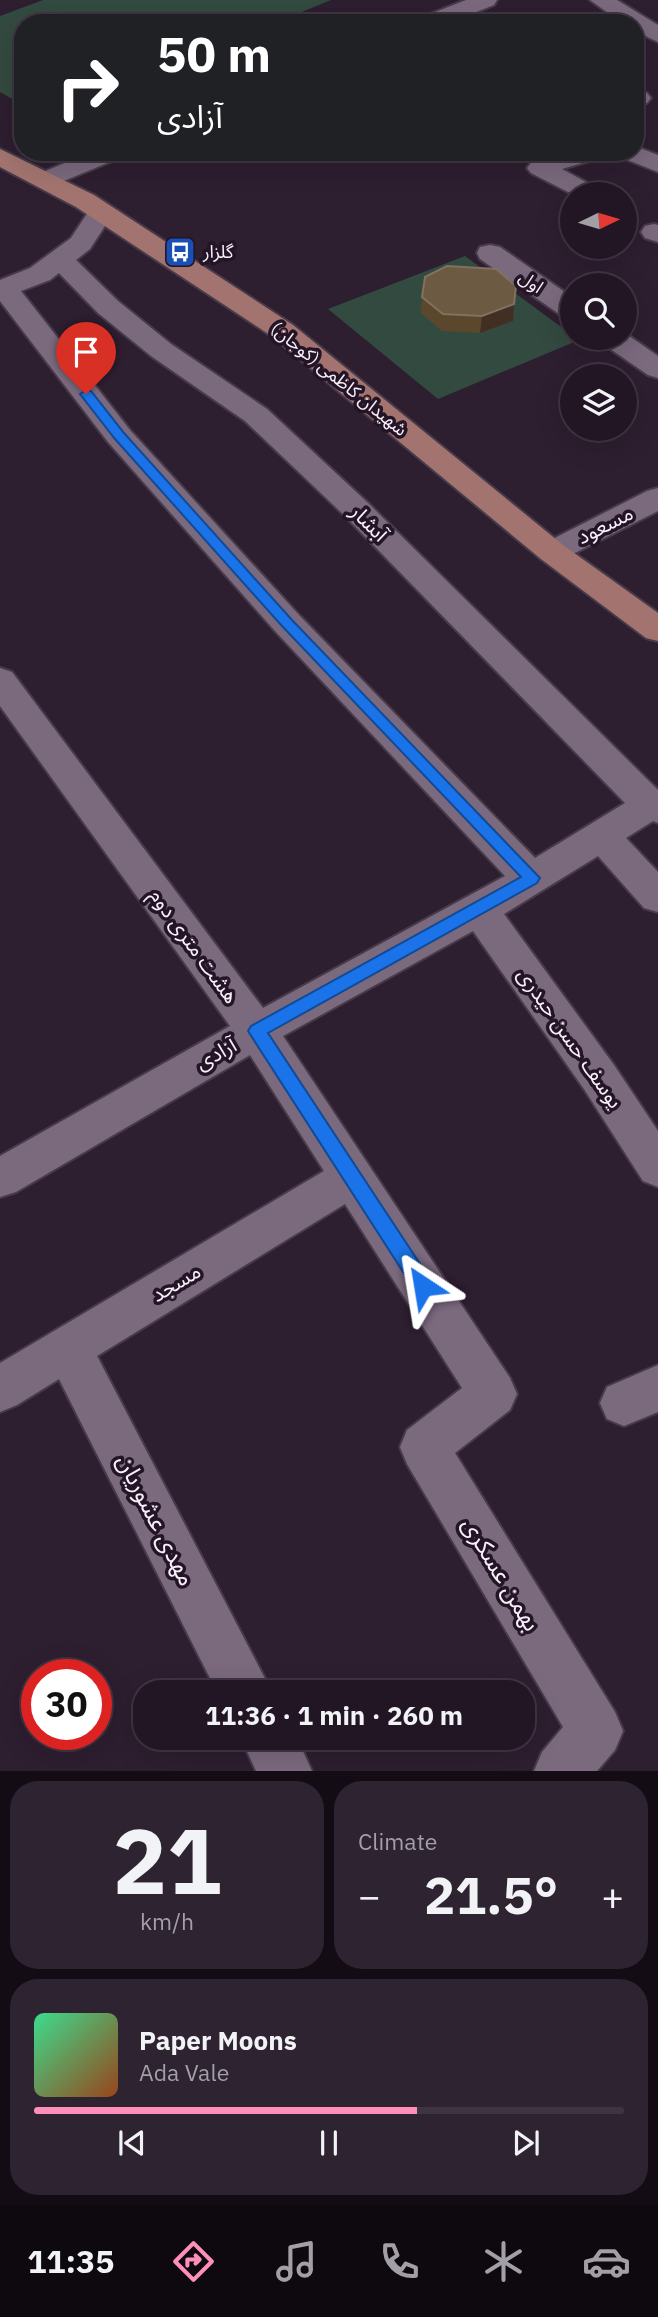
<!DOCTYPE html>
<meta charset="utf-8">
<style>
:root{--surface:#221624;--page:#2e2331;--text:#f1f3f6;--muted:#a29fa6;--line:#3f3541;--accent:#ff8ebb}
body{margin:0;font-family:"IBM Plex Sans","Noto Sans Arabic",sans-serif;background:var(--page);color:var(--text);height:100vh;display:flex;flex-direction:column;font-size:26px;white-space:nowrap}
*{box-sizing:border-box;margin:0}
p{font-size:23px;color:var(--muted)}
.icon{flex:none;width:38px;height:38px;fill:none;stroke:currentColor;stroke-width:2;stroke-linecap:round;stroke-linejoin:round}
.map{position:relative;height:1771px;overflow:hidden}
.panel{display:flex;flex-direction:column;gap:10px;padding:10px;background:#130c14;flex:1}
.panel>*{flex:none}
.top-card{position:absolute;left:14px;top:14px;width:630px;height:147px;border-radius:28px;box-shadow:0 7px 28px #0002,0 0 0 2px var(--line);background:#202124;color:#fff;overflow:hidden}
.needle{width:46px;rotate:85deg}
.buttons{position:absolute;left:560px;top:182px;display:grid;gap:14px}
.buttons a{display:grid;place-items:center;width:77px;height:77px;border-radius:50%;background:var(--surface);box-shadow:0 7px 28px #0002,0 0 0 2px var(--line);font-size:35px}
.speed{position:absolute;left:21px;top:1659px;display:flex;gap:14px;font-size:35px;font-weight:700;text-align:center}
.speed>*{display:grid;place-content:center;width:91px;height:91px;border-radius:50%;background:var(--surface);box-shadow:0 7px 28px #0002,0 0 0 2px var(--line);line-height:1}
.speed .limit{border:10px solid #d22;background:#fff;color:#111}
.pin{position:absolute;display:grid;place-items:center;width:60px;height:60px;color:#fff;margin:-72px -30px;border-radius:50% 50% 50% 0;rotate:-45deg;box-shadow:0 0 7px #0007}
.pin .icon{rotate:45deg}
.me{position:absolute;width:77px;margin:-38px;rotate:327deg;stroke-linejoin:round;filter:drop-shadow(0 0 5px #0008)}
.turn{display:flex;align-items:center;gap:24px;height:147px;padding:0 28px;font-size:32px}
.turn .icon{width:91px;height:91px;stroke-width:2.5}
.turn b{display:block;font-size:49px;line-height:60px}
.big{font-size:52px;font-weight:700;line-height:1.1}
.panel .card{flex:1;display:flex;flex-direction:column;justify-content:center;gap:10px;min-width:0;padding:0 24px;border-radius:28px;background:var(--page)}
.panel .dial{align-items:center;gap:0}
.dial b{font-size:91px;line-height:1}
.song{display:flex;align-items:center;gap:21px}
.cover{width:84px;height:84px;border-radius:10px;background:linear-gradient(135deg,hsl(150 70% 55%),hsl(20 70% 35%))}
.played{height:7px;border-radius:4px;background:linear-gradient(90deg,var(--accent) 65%,var(--line) 65%)}
.keys{display:flex;justify-content:space-around;direction:ltr}
.heat{display:flex;justify-content:space-between;align-items:center;font-size:38px;direction:ltr}
.panel .tiles{flex:1;display:grid;gap:10px;grid-template-columns:1fr 1fr}
.card:last-child{grid-column:span 2}
.trip{position:absolute;left:133px;top:1680px;width:402px;height:70px;border-radius:28px;background:var(--surface);box-shadow:0 7px 28px #0002,0 0 0 2px var(--line);font-weight:700;line-height:70px;text-align:center}
.tabs{display:flex;height:112px;justify-content:space-around;align-items:center;background:#0e090e;color:var(--muted)}
.tabs .icon{width:49px;height:49px}
.tabs .selected{color:var(--accent)}
.tabs b{font-size:32px;color:var(--text)}
.map>svg:first-child{display:block}
.green{fill:#334a40}
.lines{fill:none;stroke-linecap:round;stroke-linejoin:round}
.minor-casing{stroke:#473b4a;stroke-width:4}
.major-casing{stroke:#473b4a;stroke-width:4}
.minor{fill:#7b697e;fill-rule:evenodd}
.major{fill:#a3746f;fill-rule:evenodd}
.wall{fill:#5b482c}
.shaded-wall{fill:#412f24}
.building{fill:#6c5a42;stroke:#82715f;stroke-width:2}
.route{fill:#1a73e8;stroke:#114b97;stroke-width:2}
.labels{text-anchor:middle;stroke-width:7;stroke-linejoin:round;paint-order:stroke}
.far-poi-label{font-size:18px;fill:#f9effb;stroke:#231526;text-anchor:start}
.far-street-label{font-size:18px;fill:#f9effb;stroke:#231526}
.street-label{font-size:21px;fill:#f9effb;stroke:#231526}
.near-street-label{font-size:24px;fill:#f9effb;stroke:#231526}
</style>
<div class="map">
<svg width="658" height="1771" viewBox="0 0 658 1771">
<rect width="100%" height="100%" fill="#2d1e30"/>
<g class="green">
<polygon points="43,0 331,0 275,23 23,23 23,105 0,92 0,16"/>
<polygon points="465,256 572,335 572,338 579,340 438,399 328,309"/>
</g>
<g class="lines">
<g class="minor-casing">
<g id="minor">
<polygon points="466,0 497,0 494,5 449,23 417,23 420,18"/>
<polygon points="590,0 617,0 658,25 658,42 635,31 635,23 622,23"/>
<polygon points="639,91 647,93 651,98 647,103 635,107 635,92"/>
<polygon points="635,146 658,155 658,172 620,157 617,152 635,152"/>
<polygon points="91,152 125,152 122,157 54,185 45,188 36,185 32,180 36,175"/>
<polygon points="566,152 606,152 603,157 562,169 586,182 590,187 586,192 568,192 531,173 527,168 531,163"/>
<path d="M101 204 110 206 114 212 90 249 76 260 118 301 171 344 267 409 367 502 658 790V823L653 821 626 838 658 872V912L644 908 598 856 504 914 614 1065 658 1131V1187L643 1181 584 1089 473 931 283 1036 510 1378 517 1394 510 1410 455 1453 615 1712 623 1731 615 1750 597 1771H534L542 1752 563 1727 407 1464 400 1447 407 1430 462 1388 345 1204 97 1356 272 1692H217L59 1379 17 1405 0 1412V1363L324 1171 250 1055 16 1192 0 1197V1156L230 1026 0 706V668L12 672 263 1008 505 876 275 631 108 442 0 301V280L30 268 71 238 92 206ZM59 273 98 313 151 356 245 421 345 516 625 803 535 858 299 615 130 430 21 291 50 280Z"/>
<polygon points="654,224 658,225 658,242 645,238 641,232 645,226"/>
<polygon points="490,245 500,247 572,297 572,318 562,316 480,259 477,253 480,247"/>
<polygon points="625,333 658,356 658,378 648,375 603,344 599,338 625,338"/>
<polygon points="658,488 658,511 563,559 552,562 541,559 536,552 541,545 647,491"/>
<polygon points="658,1365 658,1412 624,1426 607,1419 600,1403 607,1387"/>
<polygon points="241,1738 297,1738 312,1771 256,1771"/>
</g>
</g>
<g class="major-casing">
<polygon id="major" points="0,149 94,195 293,325 563,545 658,613 658,641 646,638 541,559 273,337 76,207 0,167"/>
</g>
<use href="#minor" class="minor"/>
<use href="#major" class="major"/>
</g>
<polygon class="wall" points="422,297 513,321 480,333 442,331 421,313"/>
<polygon class="shaded-wall" points="514,304 513,321 480,333 482,316"/>
<polygon class="building" points="447,266 496,269 516,286 514,304 482,316 443,314 422,297 425,277"/>
<polygon class="route" points="86,390 91,391 124,433 292,620 540,878 537,883 268,1033 430,1279 432,1286 430,1292 423,1294 416,1292 248,1031 251,1026 521,877 282,626 115,439 80,394"/>
<defs>
<g id="bus-square" transform="scale(1.575)"><rect x="-9" y="-9" width="18" height="18" rx="4" fill="#1a4fb4" stroke="#231526"/><path d="M-5-6H5V4H4V6H2V4H-2V6H-4V4H-5ZM-3.5-4V0h7V-4ZM-3.5 1.2v1.5H-2V1.2ZM2 1.2v1.5H3.5V1.2Z" fill="#fff"/></g>
</defs>
<g fill-rule="evenodd">
<use href="#bus-square" x="180" y="252"/>
</g>
<g class="labels">
<g class="far-poi-label">
<text x="203" y="258">گلزار</text>
</g>
<g class="far-street-label">
<text transform="translate(531 282) rotate(35)" y="6">اول</text>
<text transform="translate(339 379) rotate(39)" y="6">شهیدان کاظمی (کوجان)</text>
</g>
<g class="street-label">
<text transform="translate(369 523) rotate(45)" y="7">آبشار</text>
<text transform="translate(605 525) rotate(-27)" y="7">مسعود</text>
<text transform="translate(194 946) rotate(54)" y="7">هشت متری دوم</text>
<text transform="translate(570 1038) rotate(55)" y="7">یوسف حسن حیدری</text>
<text transform="translate(216 1054) rotate(-29)" y="7">آزادی</text>
<text transform="translate(176 1283) rotate(-31)" y="7">مسجد</text>
</g>
<g class="near-street-label">
<text transform="translate(156 1520) rotate(63)" y="8">مهدی عشوریان</text>
<text transform="translate(501 1574) rotate(59)" y="8">بهمن عسکری</text>
</g>
</g>
</svg>
<div class="buttons">
<a><svg class="needle" viewBox="-14 -14 28 28"><path d="M0-13l5 13h-10z" fill="#e53935"/><path d="M0 13l5-13h-10z" fill="#a29fa6"/></svg></a>
<a><svg class="icon" aria-label="search" viewBox="0 0 24 24"><circle cx="10" cy="10" r="6"/><path d="M15 15l6 6"/></svg></a>
<a><svg class="icon" aria-label="layers" viewBox="0 0 24 24"><path d="M12 4l9 5-9 5-9-5zM3 14l9 5 9-5"/></svg></a>
</div>
<div class="speed"><div class="limit">30</div></div>
<div class="pin" style="left:86px;top:394px;background:#d93025"><svg class="icon" aria-label="arrive" viewBox="0 0 24 24"><path d="M6 21V4h12l-3 4 3 4H6"/></svg></div>
<svg class="me" style="left:423px;top:1286px" viewBox="-20 -20 40 40"><path d="M0-17L14 15 0 8-14 15z" fill="#1a73e8" stroke="#fff" stroke-width="4"/></svg>
<div class="trip">11:36 · 1 min · 260 m</div>
<div class="top-card">
<div class="turn"><svg class="icon" aria-label="right" viewBox="0 0 24 24"><path d="M7 20v-9h11M14 6l5 5-5 5"/></svg><div><b>50 m</b>آزادی</div></div>
</div>
</div>
<section class="panel">
<div class="tiles">
<div class="card dial"><b>21</b><p>km/h</p></div>
<div class="card"><p>Climate</p>
<div class="heat"><a>−</a><b class="big">21.5°</b><a>+</a></div>
</div>
<div class="card">
<div class="song"><i class="cover"></i><div><b>Paper Moons</b><p>Ada Vale</p></div></div>
<div class="played"></div>
<div class="keys"><svg class="icon" aria-label="previous" viewBox="0 0 24 24"><path d="M18 5L8 12l10 7zM5 5v14"/></svg><svg class="icon" aria-label="pause" viewBox="0 0 24 24"><path d="M8 5v14M16 5v14"/></svg><svg class="icon" aria-label="next" viewBox="0 0 24 24"><path d="M6 5l10 7-10 7zM19 5v14"/></svg></div>
</div>
</div>
</section>
<nav class="tabs">
<b>11:35</b>
<svg class="icon selected" aria-label="directions" viewBox="0 0 24 24"><path d="M12 3l9 9-9 9-9-9zM9 14v-3h6M13 9l2 2-2 2"/></svg>
<svg class="icon" aria-label="music" viewBox="0 0 24 24"><path d="M9 18V5l10-2v13"/><circle cx="6" cy="18" r="3"/><circle cx="16" cy="16" r="3"/></svg>
<svg class="icon" aria-label="phone" viewBox="0 0 24 24"><path d="M5 4h4l2 5-3 2q2 4 5 5l2-3 5 2v4C11 20 4 13 5 4z"/></svg>
<svg class="icon" aria-label="climate" viewBox="0 0 24 24"><path d="M12 3v18M4 7l16 10M4 17L20 7"/></svg>
<svg class="icon" aria-label="car" viewBox="0 0 24 24"><path d="M5 17H2v-5l4-1 3-4h7l3 4 3 1v5h-3M9 17h6M6 11h13"/><circle cx="7" cy="17" r="2"/><circle cx="17" cy="17" r="2"/></svg>
</nav>
